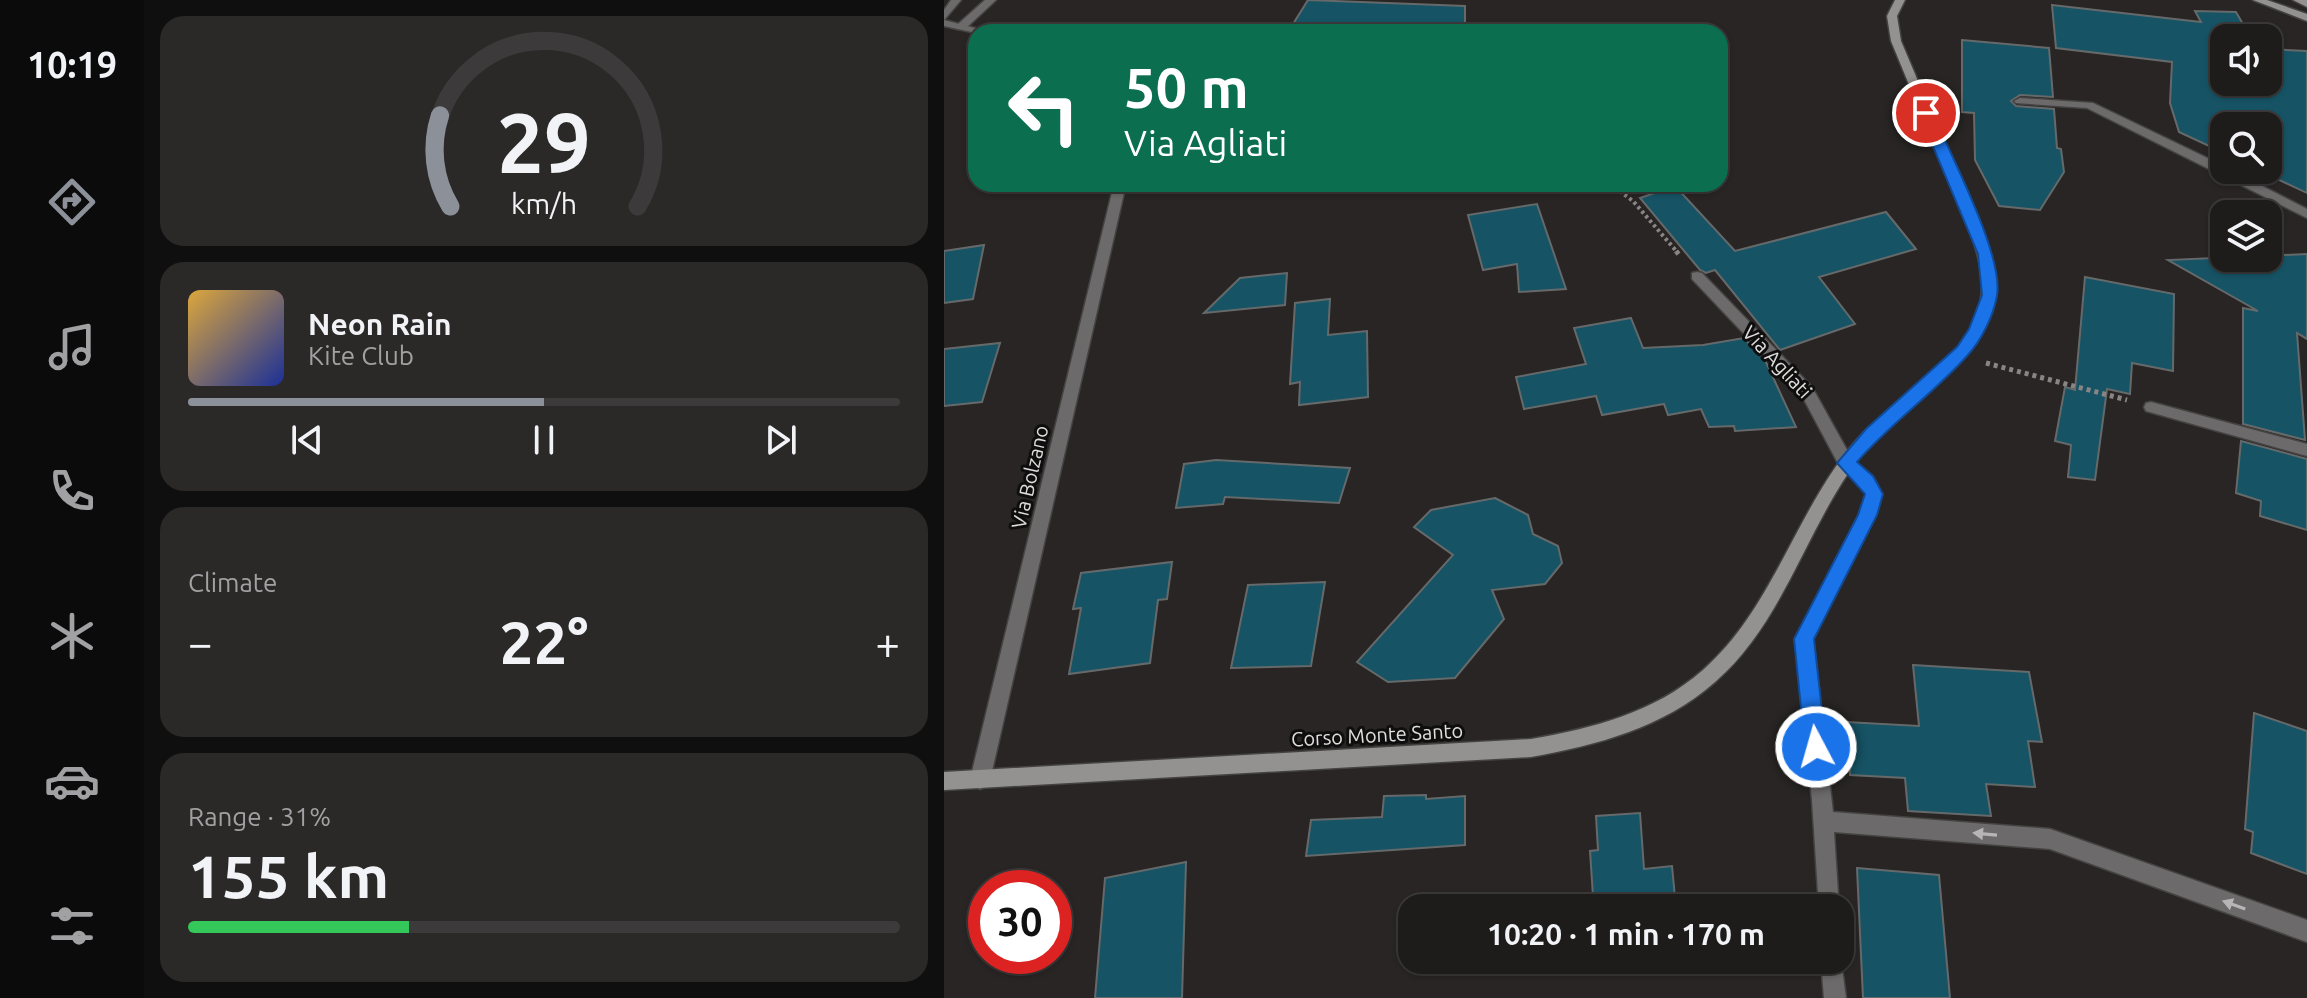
<!DOCTYPE html>
<meta charset="utf-8">
<style>
:root{--surface:#1e1c1b;--page:#2b2928;--text:#f1f3f6;--muted:#a1a1a3;--line:#3c3a3a;--accent:#8c9099}
body{margin:0;font-family:Ubuntu,sans-serif;background:var(--page);color:var(--text);height:100vh;display:flex;flex-direction:column;font-size:30px;white-space:nowrap}
*{box-sizing:border-box;margin:0}
p{font-size:26px;color:var(--muted)}
.icon{flex:none;width:44px;height:44px;fill:none;stroke:currentColor;stroke-width:2;stroke-linecap:round;stroke-linejoin:round}
.map{position:relative;flex:1;overflow:hidden}
.drawer{display:flex;flex-direction:column;gap:16px;padding:16px;background:#100f0f;width:800px}
.drawer>*{flex:none}
.guide{position:absolute;left:24px;top:24px;width:760px;height:168px;border-radius:24px;box-shadow:0 2px 6px #0004,0 0 0 2px var(--line);background:#0b6e4f;color:#fff;overflow:hidden}
.fabs{position:absolute;left:1266px;top:24px;display:grid;gap:16px}
.fabs a{display:grid;place-items:center;width:72px;height:72px;border-radius:16px;background:var(--surface);box-shadow:0 2px 6px #0004,0 0 0 2px var(--line);font-size:40px}
.speed{position:absolute;left:24px;top:870px;display:flex;gap:16px;font-size:40px;font-weight:700;text-align:center}
.speed>*{display:grid;place-content:center;width:104px;height:104px;border-radius:50%;background:var(--surface);box-shadow:0 2px 6px #0004,0 0 0 2px var(--line);line-height:1}
.speed .limit{border:12px solid #d22;background:#fff;color:#111}
.pin{position:absolute;display:grid;place-items:center;width:68px;height:68px;color:#fff;margin:-34px;border:4px solid #fff;border-radius:50%;box-shadow:0 2px 8px #0007}
.me{position:absolute;width:88px;margin:-44px;rotate:354deg;stroke-linejoin:round;filter:drop-shadow(0 0 6px #0008)}
.turn{display:flex;align-items:center;gap:28px;height:168px;padding:0 24px;font-size:36px}
.turn .icon{width:104px;height:104px;stroke-width:2.5}
.turn b{display:block;font-size:56px;line-height:68px}
.big{font-size:60px;font-weight:600;line-height:1.1}
.drawer .tile{flex:1;display:flex;flex-direction:column;justify-content:center;gap:12px;min-width:0;padding:0 28px;border-radius:24px;background:var(--page)}
.drawer .dial{align-items:center;gap:0}
.dial svg{height:208px;overflow:visible;fill:none;stroke:var(--line);stroke-width:7;stroke-linecap:round;text-anchor:middle}
.dial text{fill:var(--text);stroke:none}
.song{display:flex;align-items:center;gap:24px}
.cover{width:96px;height:96px;border-radius:12px;background:linear-gradient(135deg,hsl(40 70% 55%),hsl(230 70% 35%))}
.played{height:8px;border-radius:4px;background:linear-gradient(90deg,var(--accent) 50%,var(--line) 50%)}
.keys{display:flex;justify-content:space-around;direction:ltr}
.heat{display:flex;justify-content:space-between;align-items:center;font-size:44px;direction:ltr}
.charge{height:12px;border-radius:6px;background:linear-gradient(90deg,#34c759 31%,var(--line) 0)}
.trip{position:absolute;left:454px;top:894px;width:456px;height:80px;border-radius:24px;background:var(--surface);box-shadow:0 2px 6px #0004,0 0 0 2px var(--line);font-weight:600;line-height:80px;text-align:center}
main{display:flex;flex:1;min-height:0}
.dock{display:flex;flex-direction:column;width:144px;justify-content:space-around;align-items:center;background:#0c0b0b;color:var(--muted)}
.dock .icon{width:56px;height:56px}
.dock .selected{color:var(--accent)}
.dock b{font-size:36px;color:var(--text)}
.map>svg:first-child{display:block}
.building{fill:#165365;stroke:#65696a;stroke-width:2}
.lines{fill:none;stroke-linecap:round;stroke-linejoin:round}
.lane-casing{stroke:#454342;stroke-width:3}
.street-casing{stroke:#454342;stroke-width:3}
.secondary-casing{stroke:#454342;stroke-width:3}
.path-far1{stroke:#888584;stroke-width:4;stroke-dasharray:3 3;stroke-linecap:butt}
.path{stroke:#888584;stroke-width:5;stroke-dasharray:4 4;stroke-linecap:butt}
.lane{fill:#6c6a6a;fill-rule:evenodd}
.street{fill:#6c6a6a;fill-rule:evenodd}
.secondary{fill:#949291;fill-rule:evenodd}
.oneway{fill:#b7b5b5}
.route{fill:#1a73e8;stroke:#114b97;stroke-width:2}
.labels{text-anchor:middle;stroke-width:6;stroke-linejoin:round;paint-order:stroke}
.street-label{font-size:20px;fill:#e0dedd;stroke:#0f0e0e}
</style>
<main>
<nav class="dock">
<b>10:19</b>
<svg class="icon selected" aria-label="directions" viewBox="0 0 24 24"><path d="M12 3l9 9-9 9-9-9zM9 14v-3h6M13 9l2 2-2 2"/></svg>
<svg class="icon" aria-label="music" viewBox="0 0 24 24"><path d="M9 18V5l10-2v13"/><circle cx="6" cy="18" r="3"/><circle cx="16" cy="16" r="3"/></svg>
<svg class="icon" aria-label="phone" viewBox="0 0 24 24"><path d="M5 4h4l2 5-3 2q2 4 5 5l2-3 5 2v4C11 20 4 13 5 4z"/></svg>
<svg class="icon" aria-label="climate" viewBox="0 0 24 24"><path d="M12 3v18M4 7l16 10M4 17L20 7"/></svg>
<svg class="icon" aria-label="car" viewBox="0 0 24 24"><path d="M5 17H2v-5l4-1 3-4h7l3 4 3 1v5h-3M9 17h6M6 11h13"/><circle cx="7" cy="17" r="2"/><circle cx="17" cy="17" r="2"/></svg>
<svg class="icon" aria-label="filters" viewBox="0 0 24 24"><path d="M4 7h16M4 17h16"/><circle cx="9" cy="7" r="2"/><circle cx="15" cy="17" r="2"/></svg>
</nav>
<section class="drawer">
<div class="tile dial"><svg viewBox="0 0 100 80">
<path d="M14 69A42 42 0 1 1 86 69"/>
<path d="M14 69A42 42 0 0 1 10 34" stroke="#8c9099"/>
<text x="50" y="56" font-size="32" font-weight="700">29</text>
<text x="50" y="72" font-size="11">km/h</text>
</svg></div>
<div class="tile">
<div class="song"><i class="cover"></i><div><b>Neon Rain</b><p>Kite Club</p></div></div>
<div class="played"></div>
<div class="keys"><svg class="icon" aria-label="previous" viewBox="0 0 24 24"><path d="M18 5L8 12l10 7zM5 5v14"/></svg><svg class="icon" aria-label="pause" viewBox="0 0 24 24"><path d="M8 5v14M16 5v14"/></svg><svg class="icon" aria-label="next" viewBox="0 0 24 24"><path d="M6 5l10 7-10 7zM19 5v14"/></svg></div>
</div>
<div class="tile"><p>Climate</p>
<div class="heat"><a>−</a><b class="big">22°</b><a>+</a></div>
</div>
<div class="tile"><p>Range · 31%</p><b class="big">155 km</b><div class="charge"></div></div>
</section>
<div class="map">
<svg width="1363" height="998" viewBox="0 0 1363 998">
<rect width="100%" height="100%" fill="#282524"/>
<g class="building">
<polygon points="364,0 521,6 521,32 344,32"/>
<polygon points="1108,5 1257,22 1251,11 1292,12 1307,38 1280,38 1280,82 1324,82 1324,49 1363,51 1363,193 1314,170 1324,170 1324,126 1280,126 1280,153 1235,132 1226,103 1228,62 1112,48"/>
<polygon points="1018,40 1105,48 1109,97 1076,95 1067,101 1072,106 1110,109 1113,148 1117,149 1120,172 1096,210 1055,206 1031,160 1030,113 1018,112"/>
<polygon points="731,186 791,251 942,212 972,249 875,277 911,324 836,350 771,270 762,273 756,270 696,198"/>
<polygon points="593,204 622,289 575,292 573,264 539,270 524,215"/>
<polygon points="40,245 29,299 0,303 0,251"/>
<polygon points="1363,254 1363,339 1353,333 1361,440 1299,424 1299,308 1314,311 1224,260"/>
<polygon points="343,273 341,305 260,313 296,278"/>
<polygon points="1141,277 1230,294 1229,371 1188,363 1186,394 1163,389 1151,480 1124,477 1127,445 1111,441 1121,387 1131,390"/>
<polygon points="386,299 384,335 423,331 424,397 355,405 356,382 346,384 351,303"/>
<polygon points="687,318 699,348 759,345 800,338 821,360 852,427 791,431 790,426 765,427 757,409 724,415 720,404 658,415 652,396 580,409 572,377 642,364 630,328"/>
<polygon points="56,343 38,402 0,406 0,349"/>
<polygon points="1297,441 1363,459 1363,530 1316,516 1317,501 1292,493"/>
<polygon points="272,460 406,468 395,503 281,497 279,504 232,508 240,464"/>
<polygon points="551,498 584,515 589,534 614,546 618,563 601,584 548,590 560,619 511,678 444,682 413,662 509,555 470,527 487,510"/>
<polygon points="228,562 223,599 214,600 206,663 125,674 137,608 129,609 137,573"/>
<polygon points="381,582 367,666 287,668 304,585"/>
<polygon points="969,665 1085,672 1098,742 1084,741 1091,787 1042,784 1047,816 964,811 961,778 906,775 903,722 975,726"/>
<polygon points="1310,713 1363,731 1363,874 1307,853 1309,832 1301,829"/>
<polygon points="482,795 482,799 521,796 521,845 362,856 367,820 438,817 440,796"/>
<polygon points="696,813 700,869 728,866 732,908 657,908 655,895 649,896 646,851 654,850 652,816"/>
<polygon points="242,862 238,998 151,998 161,878"/>
<polygon points="913,868 995,875 1006,998 919,998"/>
</g>
<g class="lines">
<g class="lane-casing">
<polygon id="lane" points="41,0 52,0 21,29 13,29 13,25"/>
</g>
<g class="street-casing">
<g id="street">
<polygon points="7,0 17,0 0,20 46,32 32,33 0,26 0,10"/>
<polygon points="1076,98 1149,103 1280,166 1280,170 1287,170 1363,209 1363,218 1143,108 1072,103 1070,101"/>
<polygon points="170,184 182,184 46,780 43,786 36,789 29,786 26,780"/>
<polygon points="753,272 758,273 868,387 908,459 929,477 938,494 932,515 869,639 889,812 1106,829 1363,920 1363,942 1106,849 890,832 895,908 875,908 868,800 851,639 916,515 922,494 917,485 896,467 857,394 748,279 748,273"/>
<polygon points="1207,402 1363,444 1363,456 1202,411 1200,407 1202,403"/>
<polygon points="896,953 902,998 880,998 877,960 896,960"/>
</g>
</g>
<g class="secondary-casing">
<g id="secondary">
<path d="M951 0H961L953 16 957 41 1046 251C1052 273 1055 296 1046 317 1021 377 957 405 918 454 862 526 841 621 771 682 719 728 653 745 587 757L0 790V772L587 739C649 728 710 713 759 670 829 608 850 515 909 444 944 402 1015 368 1033 314 1043 286 1036 258 1026 232L947 41 943 16Z"/>
<polygon points="1309,0 1323,0 1363,14 1363,21"/>
<polygon points="1349,0 1363,0 1363,7"/>
</g>
</g>
<polyline class="path-far1" points="666,184 689,201 734,253"/>
<g class="path">
<polyline points="732,251 737,257"/>
<polyline points="1042,363 1183,400"/>
</g>
<use href="#lane" class="lane"/>
<use href="#street" class="street"/>
<use href="#secondary" class="secondary"/>
</g>
<defs><path id="oneway-solid" d="M-6-.8H1V-3.2L6.5 0L1 3.2V.8H-6Z" transform="scale(2)"/></defs>
<g class="oneway">
<use href="#oneway-solid" transform="translate(1041 834) rotate(-175)"/>
<use href="#oneway-solid" transform="translate(1290 905) rotate(-160)"/>
</g>
<path class="route" d="M982 109 989 113C1006 155 1060 255 1053 296 1049 317 1037 341 1023 356 989 394 947 423 913 462L929 476 939 494 933 515 870 639 882 747 879 754 872 757 864 754 861 747 850 639 914 515 921 494 893 463 922 429 1013 347 1025 329 1038 295 1034 254 975 113Z"/>
<g class="labels">
<g class="street-label">
<text transform="translate(833 362) rotate(47)" y="7">Via Agliati</text>
<text transform="translate(86 477) rotate(-77)" y="7">Via Bolzano</text>
<text transform="translate(433 735) rotate(-3)" y="7">Corso Monte Santo</text>
</g>
</g>
</svg>
<div class="fabs">
<a><svg class="icon" aria-label="sound" viewBox="0 0 24 24"><path d="M4 9h4l5-4v14l-5-4H4zM17 9q2 3 0 6"/></svg></a>
<a><svg class="icon" aria-label="search" viewBox="0 0 24 24"><circle cx="10" cy="10" r="6"/><path d="M15 15l6 6"/></svg></a>
<a><svg class="icon" aria-label="layers" viewBox="0 0 24 24"><path d="M12 4l9 5-9 5-9-5zM3 14l9 5 9-5"/></svg></a>
</div>
<div class="speed"><div class="limit">30</div></div>
<div class="pin" style="left:982px;top:113px;background:#d93025"><svg class="icon" aria-label="arrive" viewBox="0 0 24 24"><path d="M6 21V4h12l-3 4 3 4H6"/></svg></div>
<svg class="me" style="left:872px;top:747px" viewBox="-20 -20 40 40"><circle r="17" fill="#1a73e8" stroke="#fff" stroke-width="3"/><path d="M0-11L8 9 0 5-8 9z" fill="#fff"/></svg>
<div class="trip">10:20 · 1 min · 170 m</div>
<div class="guide">
<div class="turn"><svg class="icon" aria-label="left" viewBox="0 0 24 24"><path d="M17 20v-9H6M10 6l-5 5 5 5"/></svg><div><b>50 m</b>Via Agliati</div></div>
</div>
</div>
</main>
